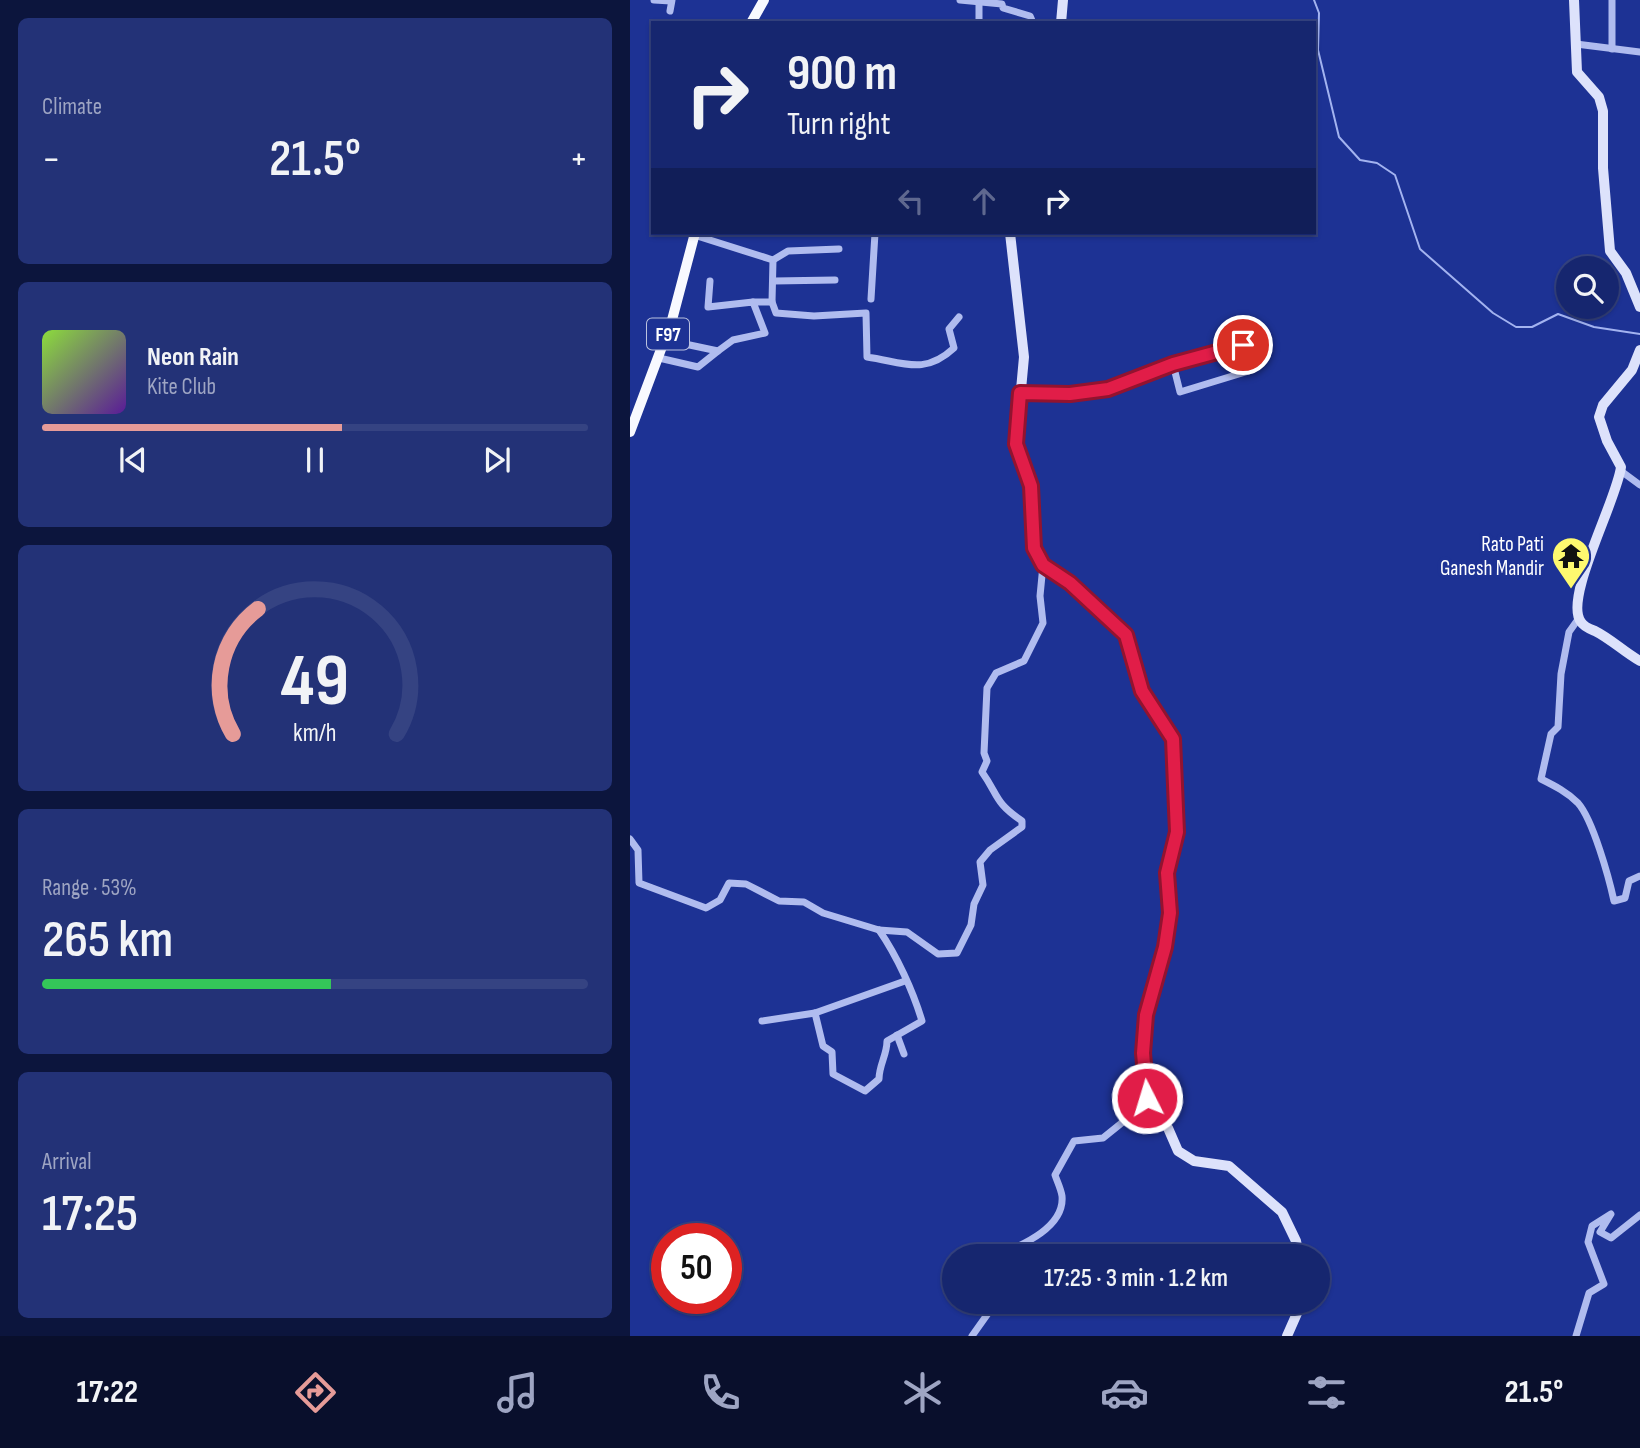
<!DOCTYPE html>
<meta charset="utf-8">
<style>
:root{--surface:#16266f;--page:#233277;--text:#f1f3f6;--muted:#9ea5c3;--line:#354382;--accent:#e69b98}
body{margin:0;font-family:"Sofia Sans Condensed",sans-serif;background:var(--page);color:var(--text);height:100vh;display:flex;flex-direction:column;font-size:26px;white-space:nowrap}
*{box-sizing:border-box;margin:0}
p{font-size:23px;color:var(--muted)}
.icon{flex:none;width:38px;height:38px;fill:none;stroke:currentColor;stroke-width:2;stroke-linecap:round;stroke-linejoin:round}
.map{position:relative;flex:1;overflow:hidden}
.side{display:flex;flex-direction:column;gap:18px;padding:18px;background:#0c153d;width:630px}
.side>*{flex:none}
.hud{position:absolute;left:21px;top:21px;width:665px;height:214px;border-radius:0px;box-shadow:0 2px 5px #0004,0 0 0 2px var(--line);background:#16266f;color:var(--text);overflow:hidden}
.controls{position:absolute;left:926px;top:256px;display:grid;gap:14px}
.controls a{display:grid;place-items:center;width:63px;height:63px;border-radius:50%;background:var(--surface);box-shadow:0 2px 5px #0004,0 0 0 2px var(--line);font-size:35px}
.speed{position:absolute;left:21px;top:1223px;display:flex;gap:14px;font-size:35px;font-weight:700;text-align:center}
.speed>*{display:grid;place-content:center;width:91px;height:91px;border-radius:50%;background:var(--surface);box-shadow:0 2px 5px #0004,0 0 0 2px var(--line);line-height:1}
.speed .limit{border:10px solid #d22;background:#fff;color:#111}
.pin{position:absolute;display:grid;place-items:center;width:60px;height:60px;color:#fff;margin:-30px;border:4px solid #fff;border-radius:50%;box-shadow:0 2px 7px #0007}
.me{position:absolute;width:77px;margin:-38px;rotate:355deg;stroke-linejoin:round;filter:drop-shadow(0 0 5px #0008)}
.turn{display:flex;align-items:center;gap:24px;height:147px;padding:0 21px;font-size:32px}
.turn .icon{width:91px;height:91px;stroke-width:2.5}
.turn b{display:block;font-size:49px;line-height:60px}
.lanes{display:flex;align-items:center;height:66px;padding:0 21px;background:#0003;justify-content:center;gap:35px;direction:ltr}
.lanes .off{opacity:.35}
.big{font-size:52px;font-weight:600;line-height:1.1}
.side .widget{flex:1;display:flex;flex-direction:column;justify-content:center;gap:10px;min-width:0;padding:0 24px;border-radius:10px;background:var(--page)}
.side .dial{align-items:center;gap:0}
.dial svg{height:182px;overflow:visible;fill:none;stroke:var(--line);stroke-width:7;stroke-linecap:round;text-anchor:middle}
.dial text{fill:var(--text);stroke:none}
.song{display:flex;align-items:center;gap:21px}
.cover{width:84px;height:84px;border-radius:10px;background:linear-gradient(135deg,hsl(90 70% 55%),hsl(270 70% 35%))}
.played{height:7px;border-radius:4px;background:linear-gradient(90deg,var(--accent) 55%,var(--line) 55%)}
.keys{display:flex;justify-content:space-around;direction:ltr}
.heat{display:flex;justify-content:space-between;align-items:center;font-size:38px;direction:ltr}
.charge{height:10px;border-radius:5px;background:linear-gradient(90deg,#34c759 53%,var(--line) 0)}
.trip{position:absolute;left:312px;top:1244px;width:388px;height:70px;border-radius:35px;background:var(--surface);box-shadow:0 2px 5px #0004,0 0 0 2px var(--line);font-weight:600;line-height:70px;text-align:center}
.tab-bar{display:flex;height:112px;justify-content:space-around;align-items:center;background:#090f2c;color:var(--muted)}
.tab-bar .icon{width:49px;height:49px}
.tab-bar .current{color:var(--accent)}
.tab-bar b{font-size:32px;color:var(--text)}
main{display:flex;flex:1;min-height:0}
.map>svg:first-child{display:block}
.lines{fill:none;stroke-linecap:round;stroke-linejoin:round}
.stream{stroke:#a3b3f0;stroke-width:2}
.street{stroke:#b0bcef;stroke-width:7}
.secondary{stroke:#dde2fb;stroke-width:10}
.primary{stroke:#f8f9ff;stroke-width:10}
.route-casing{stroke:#92132f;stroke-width:18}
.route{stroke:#e11d48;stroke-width:12}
.labels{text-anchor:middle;stroke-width:7;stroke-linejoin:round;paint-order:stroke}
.shield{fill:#1d3294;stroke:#bbc2df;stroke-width:2}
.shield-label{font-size:19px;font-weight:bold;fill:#fff}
.poi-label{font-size:21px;fill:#fff;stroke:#1d3294;text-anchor:end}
</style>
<main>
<section class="side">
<div class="widget"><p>Climate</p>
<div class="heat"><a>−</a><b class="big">21.5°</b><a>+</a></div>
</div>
<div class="widget">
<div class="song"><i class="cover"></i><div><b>Neon Rain</b><p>Kite Club</p></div></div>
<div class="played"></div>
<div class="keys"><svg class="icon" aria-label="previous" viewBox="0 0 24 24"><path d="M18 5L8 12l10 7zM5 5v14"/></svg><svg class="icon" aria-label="pause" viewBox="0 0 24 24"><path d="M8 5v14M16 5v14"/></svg><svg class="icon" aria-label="next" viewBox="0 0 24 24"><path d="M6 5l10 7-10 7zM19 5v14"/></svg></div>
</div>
<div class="widget dial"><svg viewBox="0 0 100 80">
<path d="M14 69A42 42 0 1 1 86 69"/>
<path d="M14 69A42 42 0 0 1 25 14" stroke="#e69b98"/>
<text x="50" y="56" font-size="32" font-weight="700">49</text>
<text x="50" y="72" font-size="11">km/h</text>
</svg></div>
<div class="widget"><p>Range · 53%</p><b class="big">265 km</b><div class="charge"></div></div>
<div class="widget"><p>Arrival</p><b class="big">17:25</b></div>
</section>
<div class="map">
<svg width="1010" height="1336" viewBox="0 0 1010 1336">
<rect width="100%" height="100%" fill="#1d3294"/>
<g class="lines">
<polyline class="stream" points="684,0 689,13 688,50 709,137 730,160 747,163 765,175 790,249 863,313 886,327 902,327 928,314 964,327 1010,334"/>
<g class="street">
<polyline points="24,0 41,1"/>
<polyline points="330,0 372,4 373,8 400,16 403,23"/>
<polyline points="40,11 42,0"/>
<polyline points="349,23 349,2"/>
<polyline points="946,44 1010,52"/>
<polyline points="982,49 982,0"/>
<path d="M64 235 143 260 142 302 146 313 184 316 236 313 237 357C273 362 294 376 324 348L319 329 329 317"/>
<polyline points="143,260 158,251 209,249"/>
<polyline points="80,281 78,307 123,302 135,333 103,340 88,351"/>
<polyline points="144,281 205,280"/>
<polyline points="241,299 245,233"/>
<polyline points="123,302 142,302"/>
<polyline points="29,358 68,367 88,351 36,340"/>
<polyline points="390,393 440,394 478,389 543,364 613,345 622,370 550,392 543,364"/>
<polyline points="991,471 1010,485"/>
<path d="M949 618 939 632 931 674 928 727 921 734 911 779C925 786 937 792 948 803 963 820 979 878 984 901L995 898 999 881 1010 876"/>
<path d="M0 839 8 850 9 883 76 908 90 900 99 883 116 884 149 901 174 902 193 913 249 930 277 932 308 954 327 953 341 925 344 904 353 885 350 862 360 850 392 827V821C364 802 369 796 352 772L357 761 354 753 357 688 366 673 394 661 413 623 410 596 413 565"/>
<path d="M185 1013 193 1046 202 1052 203 1074 235 1091 249 1079C249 1065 257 1055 257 1041L292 1021C283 991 267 956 249 930"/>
<polyline points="132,1021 185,1013 275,981"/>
<polyline points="267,1035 274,1054"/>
<path d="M367 1256C390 1246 435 1228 432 1196 431 1189 427 1181 425 1175L444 1141 473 1138 504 1113 517 1098"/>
<polyline points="342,1336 359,1312 359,1302"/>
<polyline points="946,1336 959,1293 974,1284 958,1242 962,1226 981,1214 970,1232 981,1238 1010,1215"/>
</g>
<g class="secondary">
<polyline points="944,0 947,72 969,97 973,111 973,168 980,251 996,273 1010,307"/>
<polyline points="431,23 433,0"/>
<polyline points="380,233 394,357 386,444 401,486 404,548 413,565 440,583 496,635 511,691 543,739 547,833 537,873 540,913 535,947 516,1015 513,1053 517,1098 538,1128 548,1151 564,1161 599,1166 652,1212 666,1241 669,1256"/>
<path d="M1010 350 1002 370 973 405 969 417 977 441 991 467C987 500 933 599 951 622 954 627 960 629 965 631 981 639 994 652 1010 661"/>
<polyline points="657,1336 672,1302"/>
</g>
<g class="primary">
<polyline points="121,23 134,0"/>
<polyline points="0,432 42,320 65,233"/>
</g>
</g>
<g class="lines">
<g class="route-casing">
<polyline id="route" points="517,1098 513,1053 516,1015 535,947 540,913 537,873 547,832 543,739 512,691 496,635 440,583 413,565 404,548 401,486 386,444 390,393 440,394 478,389 543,364 613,345"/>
</g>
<use href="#route" class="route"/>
</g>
<defs>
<g id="temple-pin" transform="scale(2.0125)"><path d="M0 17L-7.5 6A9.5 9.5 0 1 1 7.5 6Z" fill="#fef96f" stroke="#1d3294"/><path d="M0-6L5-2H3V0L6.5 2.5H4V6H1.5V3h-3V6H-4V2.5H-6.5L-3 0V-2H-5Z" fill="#111"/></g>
</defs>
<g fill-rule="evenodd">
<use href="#temple-pin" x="941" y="556"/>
</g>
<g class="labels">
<rect class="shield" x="17" y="318.5" width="42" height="31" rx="5"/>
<g class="shield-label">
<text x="38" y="341">F97</text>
</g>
<g class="poi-label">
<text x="914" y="551">Rato Pati<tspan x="914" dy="24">Ganesh Mandir</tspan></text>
</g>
</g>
</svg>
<div class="controls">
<a><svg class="icon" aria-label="search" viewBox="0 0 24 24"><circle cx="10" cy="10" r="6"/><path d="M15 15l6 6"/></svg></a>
</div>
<div class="speed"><div class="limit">50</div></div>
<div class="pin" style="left:613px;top:345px;background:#d93025"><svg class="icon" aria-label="arrive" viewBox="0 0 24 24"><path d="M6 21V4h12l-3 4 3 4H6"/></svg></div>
<svg class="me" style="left:517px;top:1098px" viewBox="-20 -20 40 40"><circle r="17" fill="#e11d48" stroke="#fff" stroke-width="3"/><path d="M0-11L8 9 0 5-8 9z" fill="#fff"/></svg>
<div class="trip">17:25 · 3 min · 1.2 km</div>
<div class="hud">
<div class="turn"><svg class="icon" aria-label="right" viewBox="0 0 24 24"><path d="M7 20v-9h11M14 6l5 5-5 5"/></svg><div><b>900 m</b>Turn right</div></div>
<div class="lanes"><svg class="icon off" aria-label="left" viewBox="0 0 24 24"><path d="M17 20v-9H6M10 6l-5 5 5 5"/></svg><svg class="icon off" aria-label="ahead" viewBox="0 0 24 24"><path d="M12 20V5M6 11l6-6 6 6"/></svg><svg class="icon" aria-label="right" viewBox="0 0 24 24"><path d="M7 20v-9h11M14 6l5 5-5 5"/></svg></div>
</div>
</div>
</main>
<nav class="tab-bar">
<b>17:22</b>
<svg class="icon current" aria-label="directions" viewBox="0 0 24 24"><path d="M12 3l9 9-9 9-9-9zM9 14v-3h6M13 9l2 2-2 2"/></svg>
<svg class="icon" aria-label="music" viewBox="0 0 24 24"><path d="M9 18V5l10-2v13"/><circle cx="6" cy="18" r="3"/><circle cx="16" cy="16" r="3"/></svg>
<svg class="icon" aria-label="phone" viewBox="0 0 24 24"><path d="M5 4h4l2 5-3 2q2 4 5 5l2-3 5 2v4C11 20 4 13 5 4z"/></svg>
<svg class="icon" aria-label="climate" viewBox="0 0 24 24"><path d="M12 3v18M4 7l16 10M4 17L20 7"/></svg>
<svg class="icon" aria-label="car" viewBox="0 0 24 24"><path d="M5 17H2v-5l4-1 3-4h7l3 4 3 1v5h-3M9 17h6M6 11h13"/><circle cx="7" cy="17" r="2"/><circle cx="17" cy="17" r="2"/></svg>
<svg class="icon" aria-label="filters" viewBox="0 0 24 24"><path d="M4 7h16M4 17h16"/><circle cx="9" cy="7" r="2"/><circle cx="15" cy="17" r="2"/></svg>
<b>21.5°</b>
</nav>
